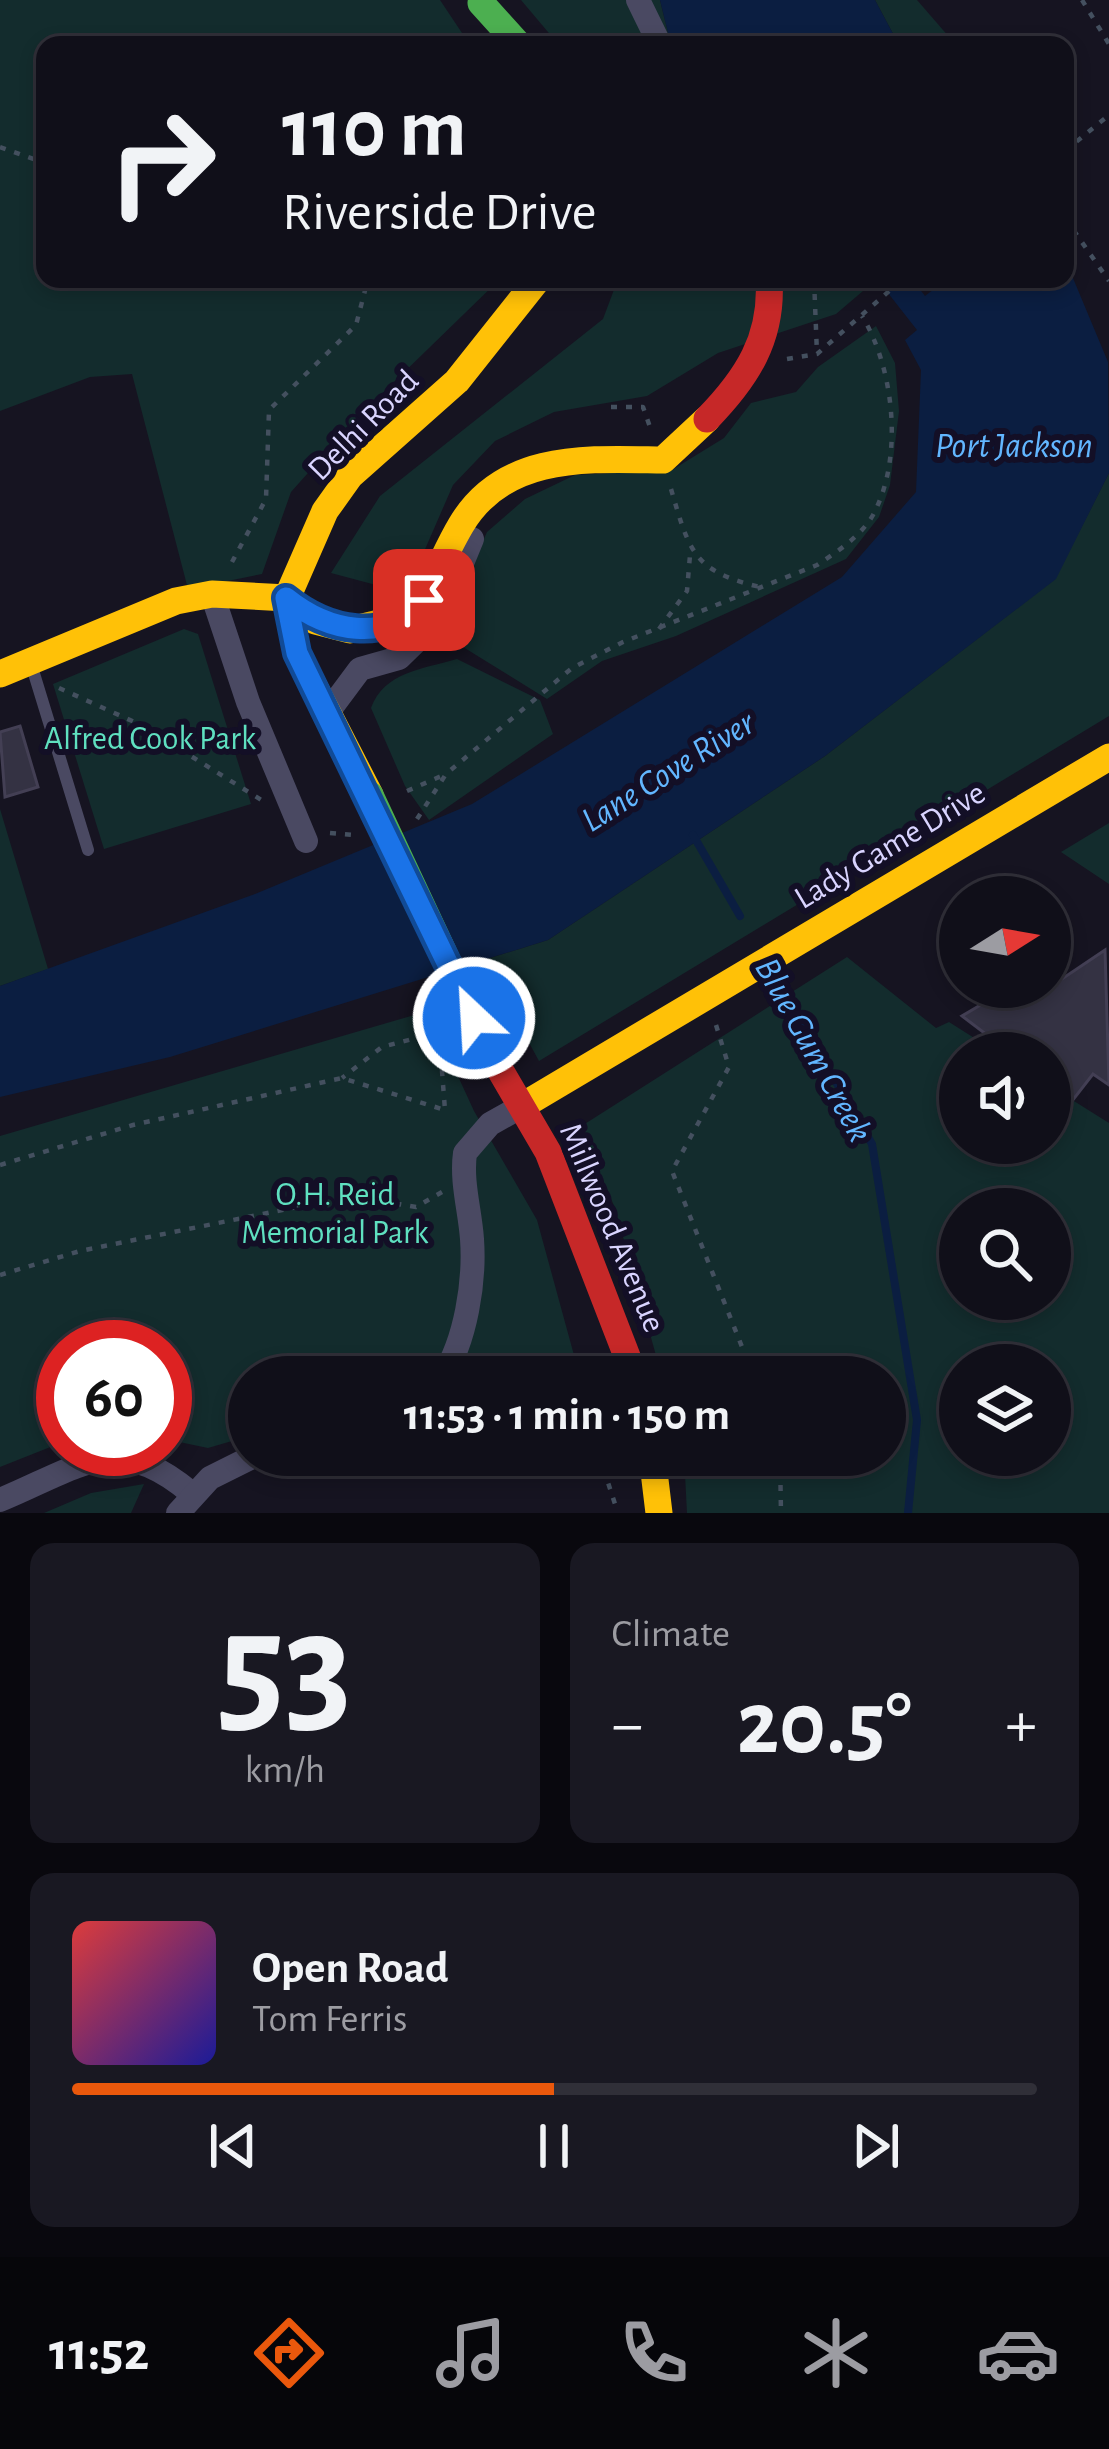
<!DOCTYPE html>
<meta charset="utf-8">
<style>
:root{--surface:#100f19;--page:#191822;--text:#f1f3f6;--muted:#9c9ca2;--line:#302f38;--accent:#ea580c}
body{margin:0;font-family:"Alegreya Sans",sans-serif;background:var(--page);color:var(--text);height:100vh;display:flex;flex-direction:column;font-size:45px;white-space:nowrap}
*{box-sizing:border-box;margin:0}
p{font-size:39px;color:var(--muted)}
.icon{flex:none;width:66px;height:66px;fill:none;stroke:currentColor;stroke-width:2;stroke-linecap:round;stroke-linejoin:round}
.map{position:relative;height:1513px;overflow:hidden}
.sheet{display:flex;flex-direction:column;gap:30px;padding:30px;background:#09080e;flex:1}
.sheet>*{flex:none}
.top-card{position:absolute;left:36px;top:36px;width:1038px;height:252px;border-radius:24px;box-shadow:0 6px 18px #0003,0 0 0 3px var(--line);background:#100f19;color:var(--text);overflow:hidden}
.needle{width:78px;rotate:79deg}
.buttons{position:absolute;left:939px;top:876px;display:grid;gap:24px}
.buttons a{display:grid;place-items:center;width:132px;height:132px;border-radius:50%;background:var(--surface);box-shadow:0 6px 18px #0003,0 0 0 3px var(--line);font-size:60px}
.speed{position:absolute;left:36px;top:1320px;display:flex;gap:24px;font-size:60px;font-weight:700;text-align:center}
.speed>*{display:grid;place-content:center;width:156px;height:156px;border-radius:50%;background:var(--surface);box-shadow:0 6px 18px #0003,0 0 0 3px var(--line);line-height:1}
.speed .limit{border:18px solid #d22;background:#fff;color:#111}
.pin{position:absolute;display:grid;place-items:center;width:102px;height:102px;color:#fff;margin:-51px;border-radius:24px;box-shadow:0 6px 18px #0006}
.me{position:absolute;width:132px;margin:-66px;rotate:335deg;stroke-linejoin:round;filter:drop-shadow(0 0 9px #0008)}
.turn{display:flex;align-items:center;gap:42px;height:252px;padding:0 48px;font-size:54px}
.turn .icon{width:156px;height:156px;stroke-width:2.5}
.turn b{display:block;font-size:84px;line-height:102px}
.big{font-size:90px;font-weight:600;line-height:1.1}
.sheet .card{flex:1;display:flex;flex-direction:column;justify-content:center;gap:18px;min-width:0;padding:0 42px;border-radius:24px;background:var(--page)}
.sheet .dial{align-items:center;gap:0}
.dial b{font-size:156px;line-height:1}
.song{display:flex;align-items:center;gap:36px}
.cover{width:144px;height:144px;border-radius:18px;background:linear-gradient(135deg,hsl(0 70% 55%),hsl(240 70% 35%))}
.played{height:12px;border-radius:6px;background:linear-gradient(90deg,var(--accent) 50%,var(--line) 50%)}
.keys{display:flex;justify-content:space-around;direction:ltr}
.heat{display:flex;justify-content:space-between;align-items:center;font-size:66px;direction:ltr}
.sheet .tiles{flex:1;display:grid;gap:30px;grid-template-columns:1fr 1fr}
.card:last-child{grid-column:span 2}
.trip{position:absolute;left:228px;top:1356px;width:678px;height:120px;border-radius:60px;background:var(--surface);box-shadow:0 6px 18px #0003,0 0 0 3px var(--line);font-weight:600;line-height:120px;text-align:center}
.dock{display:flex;height:192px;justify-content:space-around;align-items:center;background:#06060a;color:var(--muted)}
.dock .icon{width:84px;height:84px}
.dock .active{color:var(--accent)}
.dock b{font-size:54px;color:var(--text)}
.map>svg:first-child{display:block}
.green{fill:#132c2d;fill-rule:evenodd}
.water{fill:#0b1e41}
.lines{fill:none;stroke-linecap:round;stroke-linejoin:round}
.stream{stroke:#0b1e41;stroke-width:8}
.building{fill:#343243;stroke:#433f54;stroke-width:3}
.path{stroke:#44505f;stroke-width:4.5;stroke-dasharray:6 9;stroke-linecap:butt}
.lane{stroke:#4a4962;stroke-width:12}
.street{stroke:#4a4962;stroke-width:24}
.fast{stroke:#4caf50;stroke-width:27}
.slow{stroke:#ffc107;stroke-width:27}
.jam{stroke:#c62828;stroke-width:27}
.fast-bridge{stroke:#4caf50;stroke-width:27}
.route-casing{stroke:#114b97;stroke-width:30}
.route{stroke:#1a73e8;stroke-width:21}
.labels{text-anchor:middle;stroke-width:12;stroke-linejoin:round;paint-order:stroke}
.street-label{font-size:33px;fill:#d9d4ff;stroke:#130f26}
.park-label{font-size:33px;fill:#5fe0c0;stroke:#130f26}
.water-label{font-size:36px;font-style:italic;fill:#62b6ff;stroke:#130f26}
</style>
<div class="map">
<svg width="1109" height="1513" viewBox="0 0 1109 1513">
<rect width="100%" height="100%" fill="#161421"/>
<g class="green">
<polygon points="0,0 440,0 470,45 45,45 45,279 500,279 358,417 291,492 262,574 188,589 132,374 90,377 0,411"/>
<polygon points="521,0 660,0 671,45 559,45"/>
<polygon points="875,0 917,0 956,45 899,45"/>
<polygon points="618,279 877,279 836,314 718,353 647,396 554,412 495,441 453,485 406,593 331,573 380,496 603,319"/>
<polygon points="876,326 895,363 899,411 890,485 879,517 846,559 676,636 602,661 547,699 442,634 487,532 525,499 575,475 672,470 724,438 751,403 796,392 818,367"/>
<polygon points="1109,473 1109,716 539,1061 527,1039 503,1021 477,962 548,940 825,756 1055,579"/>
<polygon points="184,629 198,634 251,804 104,849 53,684"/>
<path d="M457 659 540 700 553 734 429 820 405 786 371 708C384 672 423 669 457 659Z"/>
<polygon points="0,809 48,969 0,986"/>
<polygon points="1109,823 1109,884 1061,852"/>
<path d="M847 957 936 1028 949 1022 998 1053H960V1143H1050V1086L1109 1123V1513H687L684 1455H885V1377H662L615 1208 580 1127ZM960 1209H1050V1299H960ZM960 1365H1050V1455H960Z"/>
<polygon points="428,1011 474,1111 537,1220 580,1377 249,1377 249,1436 208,1448 165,1439 165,1347 63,1347 63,1442 0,1467 0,1136"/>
<polygon points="144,1484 131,1513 44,1513 91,1493"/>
</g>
<g class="water">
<polygon points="660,0 875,0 899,45 671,45"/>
<polygon points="1065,259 1108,362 1109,473 1056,579 825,756 548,940 170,1057 0,1097 0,986 255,894 472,804 842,577 916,492 921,370 905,340 917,330 877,279 912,279 925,296 947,279 1065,279"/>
</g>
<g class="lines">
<g class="stream">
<polyline points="693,835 740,916"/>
<polyline points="771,970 872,1144 917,1420 908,1513"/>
</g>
</g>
<g class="building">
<polygon points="20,726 38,787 5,797 0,732"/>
<polygon points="1105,950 1109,1085 1093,1074 1069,1105 1050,1090 1050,1053 1003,1053 993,1045 995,1041 962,1016 1011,987 1037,992 1050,987"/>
</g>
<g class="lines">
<g class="path">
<polyline points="1082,0 1109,44"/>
<polyline points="0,147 45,163"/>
<polyline points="1065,151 1109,115"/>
<polyline points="1065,218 1109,281"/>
<polyline points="814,279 817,354"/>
<polyline points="787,359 817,354 903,279"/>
<polyline points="611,407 643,407 650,427"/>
<path d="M671 489C690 554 694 572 764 588"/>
<polyline points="232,562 266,499 269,410 356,325 368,279"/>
<polyline points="659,629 687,591 690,555"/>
<polyline points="59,688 141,725 263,801"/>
<polyline points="407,791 446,774"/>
<path d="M417 819 446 774 572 668 623 642 817 565C837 552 861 536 873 515 904 458 894 368 862 316"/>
<polyline points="330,833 353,835"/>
<polyline points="508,1000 528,1031 518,1038"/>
<polyline points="716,1025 729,1067 672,1171 754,1377"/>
<polyline points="0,1165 133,1125 342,1078 445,1110 439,1032 382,1047 342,1078"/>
<polyline points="0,1275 80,1251 351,1196 416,1207 442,1192"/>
<polyline points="599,1455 615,1504 623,1506"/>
<polyline points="780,1455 781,1513"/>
</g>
<polyline class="lane" points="32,667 88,850"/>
<g class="street">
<polyline points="638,0 660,45"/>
<polyline points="212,594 248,702 306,841"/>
<polyline points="328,712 360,669 399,658 439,619 472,539"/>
<path d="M442 1377C466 1341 475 1281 472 1239 470 1210 461 1182 465 1153L490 1124 522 1106"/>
<path d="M0 1500C80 1467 116 1430 191 1493"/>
<polyline points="178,1513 210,1478 256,1455"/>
</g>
<polyline class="fast" points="481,3 519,45"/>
<g class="slow">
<path d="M0 674 176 601 212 594 287 598 315 621 350 630 411 615C433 587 443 555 461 525 504 452 589 459 663 460L707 419"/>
<polyline points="370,795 297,653 287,598 325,511 350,476 457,381 538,279"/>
<polyline points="522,1106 1109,757"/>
<polyline points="652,1455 659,1513"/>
</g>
<g class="jam">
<path d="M707 419C747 378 773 338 769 279"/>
<polyline points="492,1056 548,1152 635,1377"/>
</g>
<polyline class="fast-bridge" points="370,795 492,1056"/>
</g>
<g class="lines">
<g class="route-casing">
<path id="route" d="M424 600C386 645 327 631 286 598L297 653 474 1018"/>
</g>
<use href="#route" class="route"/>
</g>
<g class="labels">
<g class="street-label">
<text transform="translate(362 424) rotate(-45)" y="12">Delhi Road</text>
<text transform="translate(889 844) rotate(-31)" y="12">Lady Game Drive</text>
<text transform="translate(614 1227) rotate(67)" y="12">Millwood Avenue</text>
</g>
<g class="park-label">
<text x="150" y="749">Alfred Cook Park</text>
<text x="335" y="1205">O.H. Reid<tspan x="335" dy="38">Memorial Park</tspan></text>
</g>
<g class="water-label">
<text x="1014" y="457">Port Jackson</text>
<text transform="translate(667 770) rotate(-32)" y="13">Lane Cove River</text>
<text transform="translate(815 1049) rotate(61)" y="13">Blue Gum Creek</text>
</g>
</g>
</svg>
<div class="buttons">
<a><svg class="needle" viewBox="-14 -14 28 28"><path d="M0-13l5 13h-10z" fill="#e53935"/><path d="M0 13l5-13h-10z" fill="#9c9ca2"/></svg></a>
<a><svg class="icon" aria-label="sound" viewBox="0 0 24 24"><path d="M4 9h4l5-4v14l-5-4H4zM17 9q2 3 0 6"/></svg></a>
<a><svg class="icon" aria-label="search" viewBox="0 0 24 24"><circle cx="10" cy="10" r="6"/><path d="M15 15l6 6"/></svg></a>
<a><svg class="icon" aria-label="layers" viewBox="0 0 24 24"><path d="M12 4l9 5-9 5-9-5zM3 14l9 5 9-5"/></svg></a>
</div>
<div class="speed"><div class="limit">60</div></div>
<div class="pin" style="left:424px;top:600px;background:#d93025"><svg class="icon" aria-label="arrive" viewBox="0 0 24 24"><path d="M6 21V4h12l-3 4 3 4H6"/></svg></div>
<svg class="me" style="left:474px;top:1018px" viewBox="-20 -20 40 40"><circle r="17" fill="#1a73e8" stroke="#fff" stroke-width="3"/><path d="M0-11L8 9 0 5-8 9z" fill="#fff"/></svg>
<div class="trip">11:53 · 1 min · 150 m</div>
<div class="top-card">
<div class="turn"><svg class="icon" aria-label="right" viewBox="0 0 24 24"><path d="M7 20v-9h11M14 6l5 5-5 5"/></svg><div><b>110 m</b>Riverside Drive</div></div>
</div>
</div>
<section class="sheet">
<div class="tiles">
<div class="card dial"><b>53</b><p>km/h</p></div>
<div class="card"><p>Climate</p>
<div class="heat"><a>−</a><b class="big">20.5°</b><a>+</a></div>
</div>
<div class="card">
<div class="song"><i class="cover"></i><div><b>Open Road</b><p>Tom Ferris</p></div></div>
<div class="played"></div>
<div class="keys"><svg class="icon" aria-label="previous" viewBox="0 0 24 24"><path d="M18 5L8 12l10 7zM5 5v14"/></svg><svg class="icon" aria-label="pause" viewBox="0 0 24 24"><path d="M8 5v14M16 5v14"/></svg><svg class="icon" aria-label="next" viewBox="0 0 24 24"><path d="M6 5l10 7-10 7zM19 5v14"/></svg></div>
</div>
</div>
</section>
<nav class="dock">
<b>11:52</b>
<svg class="icon active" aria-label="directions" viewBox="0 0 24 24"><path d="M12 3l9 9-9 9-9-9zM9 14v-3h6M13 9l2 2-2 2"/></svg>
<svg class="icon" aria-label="music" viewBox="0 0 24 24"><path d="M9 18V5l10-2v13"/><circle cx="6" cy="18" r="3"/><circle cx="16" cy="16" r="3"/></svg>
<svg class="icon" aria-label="phone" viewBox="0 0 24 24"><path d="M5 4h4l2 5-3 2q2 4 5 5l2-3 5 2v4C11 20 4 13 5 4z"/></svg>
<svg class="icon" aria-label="climate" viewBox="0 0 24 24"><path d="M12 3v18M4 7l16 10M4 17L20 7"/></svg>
<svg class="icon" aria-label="car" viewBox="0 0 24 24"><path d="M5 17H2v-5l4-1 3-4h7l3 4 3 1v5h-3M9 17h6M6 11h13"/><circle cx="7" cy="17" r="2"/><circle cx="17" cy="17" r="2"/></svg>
</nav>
